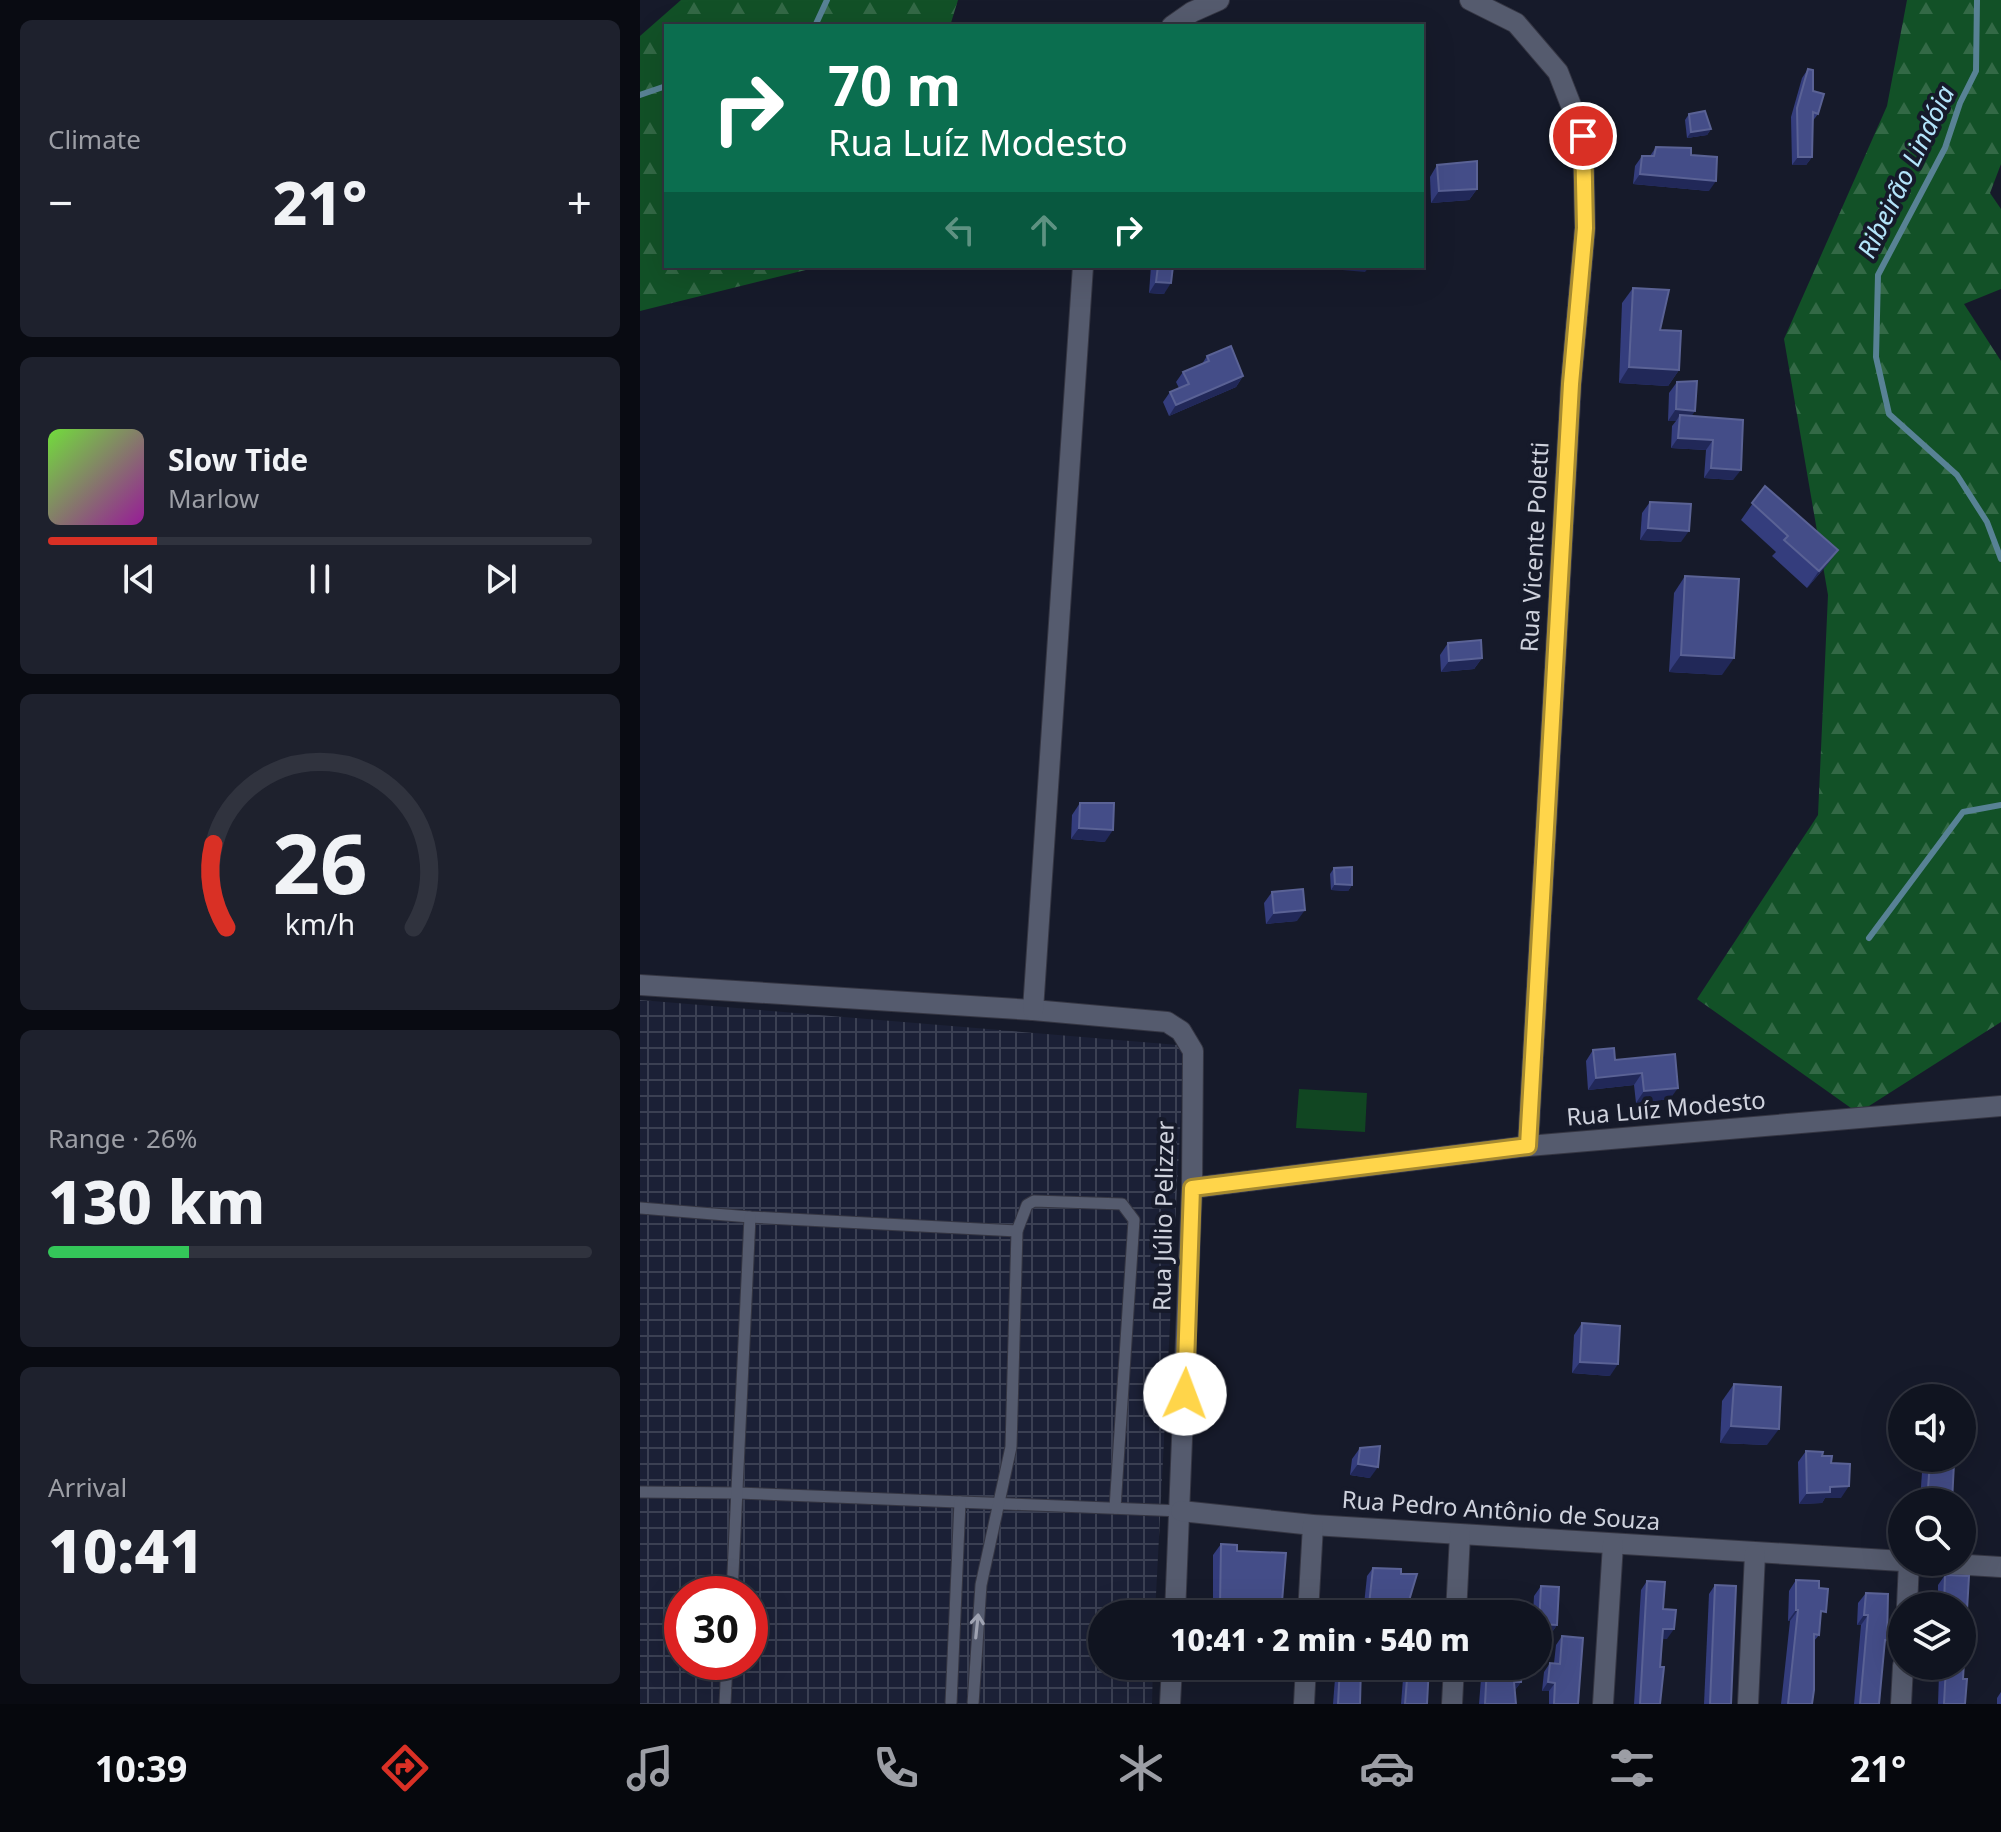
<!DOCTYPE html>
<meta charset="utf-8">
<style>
:root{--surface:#101420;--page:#1e212d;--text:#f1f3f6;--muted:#9c9ea5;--line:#30333e;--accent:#d93025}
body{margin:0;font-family:"Noto Sans",sans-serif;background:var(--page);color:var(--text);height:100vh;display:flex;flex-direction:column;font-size:30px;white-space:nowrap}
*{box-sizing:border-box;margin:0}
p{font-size:26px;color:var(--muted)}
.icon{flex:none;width:44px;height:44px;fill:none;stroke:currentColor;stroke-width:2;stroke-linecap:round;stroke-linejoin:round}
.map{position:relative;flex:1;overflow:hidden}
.sheet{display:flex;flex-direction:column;gap:20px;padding:20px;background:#090b12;width:640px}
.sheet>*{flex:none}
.guide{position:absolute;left:24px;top:24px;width:760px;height:244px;border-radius:0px;box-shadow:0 8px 32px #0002,0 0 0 2px var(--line);background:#0b6e4f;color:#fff;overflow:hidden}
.buttons{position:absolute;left:1248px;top:1384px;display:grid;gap:16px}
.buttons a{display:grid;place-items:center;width:88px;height:88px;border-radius:50%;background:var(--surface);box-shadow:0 8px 32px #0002,0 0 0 2px var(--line);font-size:40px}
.speed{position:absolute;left:24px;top:1576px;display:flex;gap:16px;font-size:40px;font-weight:700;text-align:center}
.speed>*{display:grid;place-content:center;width:104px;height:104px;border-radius:50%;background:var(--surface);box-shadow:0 8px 32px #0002,0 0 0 2px var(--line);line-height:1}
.speed .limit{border:12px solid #d22;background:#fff;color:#111}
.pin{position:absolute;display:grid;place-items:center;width:68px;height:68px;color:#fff;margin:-34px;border:4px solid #fff;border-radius:50%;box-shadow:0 2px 8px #0007}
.me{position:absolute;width:88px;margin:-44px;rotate:2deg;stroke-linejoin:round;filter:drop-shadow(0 0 6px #0008)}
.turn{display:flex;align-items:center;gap:28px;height:168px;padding:0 32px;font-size:36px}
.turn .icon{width:104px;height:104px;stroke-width:2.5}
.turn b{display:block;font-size:56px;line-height:68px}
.lanes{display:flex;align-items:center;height:76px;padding:0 32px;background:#0003;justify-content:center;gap:40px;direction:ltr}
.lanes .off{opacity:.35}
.big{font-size:60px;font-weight:800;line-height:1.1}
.sheet .card{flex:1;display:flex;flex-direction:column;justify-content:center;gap:12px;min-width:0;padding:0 28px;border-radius:12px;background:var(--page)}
.sheet .dial{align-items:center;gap:0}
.dial svg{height:208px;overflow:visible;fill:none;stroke:var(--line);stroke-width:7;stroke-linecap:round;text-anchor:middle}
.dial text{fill:var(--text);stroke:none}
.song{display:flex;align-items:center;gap:24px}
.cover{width:96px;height:96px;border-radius:12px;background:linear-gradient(135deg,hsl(100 70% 55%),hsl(300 70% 35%))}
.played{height:8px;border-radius:4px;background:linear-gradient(90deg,var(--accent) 20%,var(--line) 20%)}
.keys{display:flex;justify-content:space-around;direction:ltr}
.heat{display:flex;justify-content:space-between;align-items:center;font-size:44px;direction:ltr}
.charge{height:12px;border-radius:6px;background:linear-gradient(90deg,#34c759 26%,var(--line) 0)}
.trip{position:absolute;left:448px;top:1600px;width:464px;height:80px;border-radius:40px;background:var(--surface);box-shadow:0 8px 32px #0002,0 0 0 2px var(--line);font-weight:800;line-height:80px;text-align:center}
.dock{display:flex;height:128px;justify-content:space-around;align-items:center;background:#06080d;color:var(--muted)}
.dock .icon{width:56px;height:56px}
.dock .on{color:var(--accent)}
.dock b{font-size:36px;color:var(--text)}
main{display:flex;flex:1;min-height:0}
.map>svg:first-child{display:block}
.industrial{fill:url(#industrial-grid);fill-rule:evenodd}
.forest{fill:url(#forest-firs)}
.park{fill:#114622}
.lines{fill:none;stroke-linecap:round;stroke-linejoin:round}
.stream{stroke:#588295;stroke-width:6}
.lane-casing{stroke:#353643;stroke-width:13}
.street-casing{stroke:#353643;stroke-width:22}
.lane{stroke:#555b6e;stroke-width:11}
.street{stroke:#555b6e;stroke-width:20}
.wall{fill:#343d7d}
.shaded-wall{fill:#212858}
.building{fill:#444d88;stroke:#5a6295;stroke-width:2}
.oneway{stroke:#9ea2b1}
.route-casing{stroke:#a68a30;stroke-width:20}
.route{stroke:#ffd54a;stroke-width:14}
.labels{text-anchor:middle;stroke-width:8;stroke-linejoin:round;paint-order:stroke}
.street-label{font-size:24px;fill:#cfd2dd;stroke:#161a2a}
.water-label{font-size:26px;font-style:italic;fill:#b3e4fa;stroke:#161a2a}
</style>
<main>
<section class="sheet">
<div class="card"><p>Climate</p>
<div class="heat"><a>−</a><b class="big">21°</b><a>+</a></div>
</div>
<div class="card">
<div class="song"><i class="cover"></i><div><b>Slow Tide</b><p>Marlow</p></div></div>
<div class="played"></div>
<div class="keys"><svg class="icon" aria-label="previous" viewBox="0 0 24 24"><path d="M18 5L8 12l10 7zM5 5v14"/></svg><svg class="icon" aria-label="pause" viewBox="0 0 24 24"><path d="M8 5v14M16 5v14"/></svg><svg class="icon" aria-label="next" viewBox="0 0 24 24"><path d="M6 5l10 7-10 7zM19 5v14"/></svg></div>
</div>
<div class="card dial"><svg viewBox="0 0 100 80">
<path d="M14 69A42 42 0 1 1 86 69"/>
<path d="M14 69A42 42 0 0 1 9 37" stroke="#d93025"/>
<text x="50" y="56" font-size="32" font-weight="700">26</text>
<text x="50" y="72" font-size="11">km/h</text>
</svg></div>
<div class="card"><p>Range · 26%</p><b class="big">130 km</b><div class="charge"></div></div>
<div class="card"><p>Arrival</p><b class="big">10:41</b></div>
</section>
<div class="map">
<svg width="1361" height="1704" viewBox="0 0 1361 1704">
<defs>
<pattern id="industrial-grid" width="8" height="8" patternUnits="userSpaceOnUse" patternTransform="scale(2)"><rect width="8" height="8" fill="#1b2036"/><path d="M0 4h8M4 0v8" fill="none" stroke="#3b4053"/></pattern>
<pattern id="forest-firs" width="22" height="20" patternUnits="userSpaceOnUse" patternTransform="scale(2)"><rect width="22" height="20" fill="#125127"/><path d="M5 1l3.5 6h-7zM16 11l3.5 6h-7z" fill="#336946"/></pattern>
</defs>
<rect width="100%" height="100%" fill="#161a2a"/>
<path class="industrial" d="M0 1000 538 1045 544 1053 515 1614H462V1666H513L512 1704H0ZM42 1594H110V1662H42Z"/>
<g class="forest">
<polygon points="41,0 318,0 310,26 26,26 26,266 182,266 0,311 0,36"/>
<polygon points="1267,0 1361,0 1361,164 1350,193 1361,209 1361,289 1324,304 1361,361 1361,1022 1218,1113 1057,999 1178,815 1188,595 1144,339 1247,106"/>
</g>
<polygon class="park" points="659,1089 727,1093 725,1132 656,1128"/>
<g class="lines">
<g class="stream">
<polyline points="1337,0 1336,71 1320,103 1305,148 1238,275 1236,357 1249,414 1317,475 1347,522 1361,559"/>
<polyline points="175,26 187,0"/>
<polyline points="0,95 26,86"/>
<polyline points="1229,938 1323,812 1361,805"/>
</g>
<g class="lane-casing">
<g id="lane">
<polyline points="0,1208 110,1217 377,1231"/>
<polyline points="0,1492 98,1493 541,1511"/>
<polyline points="92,1594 110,1217"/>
<polyline points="85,1704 87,1662"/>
<polyline points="311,1704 320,1502"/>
<polyline points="333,1704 341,1585 371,1447 377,1231 387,1205 394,1201 482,1204 494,1220 475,1508"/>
</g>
</g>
<g class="street-casing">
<g id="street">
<polyline points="830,0 876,23 918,72 943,136 945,228 931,384 888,1146"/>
<polyline points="532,26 552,12 579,0"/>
<polyline points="0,985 393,1010 527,1022 541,1031 553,1051 552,1188 535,1614"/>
<polyline points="393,1010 443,266"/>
<polyline points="552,1188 888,1146 1361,1106"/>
<polyline points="541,1511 673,1525 1361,1567"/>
<polyline points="1267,1606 1269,1562"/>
<polyline points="668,1614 673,1525"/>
<polyline points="816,1614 820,1535"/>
<polyline points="530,1704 532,1666"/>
<polyline points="664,1704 666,1666"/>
<polyline points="812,1704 814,1666"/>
<polyline points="963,1704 973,1544"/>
<polyline points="1108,1704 1115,1554"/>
<polyline points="1261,1704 1263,1666"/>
</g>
</g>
<use href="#lane" class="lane"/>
<use href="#street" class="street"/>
</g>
<g class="wall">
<polygon points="1168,69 1178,114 1172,122 1172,157 1166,165 1152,165 1151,117 1162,78"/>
<polygon points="1049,114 1071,129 1067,135 1047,138 1045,120"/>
<polygon points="1016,147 1051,155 1069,191 993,184 995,166 1002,156 1010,156"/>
<polygon points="797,165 837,189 829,200 791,203 790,177"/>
<polygon points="511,266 533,266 524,294 509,293"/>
<polygon points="993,288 1020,330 1039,370 1028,386 979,383 982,303"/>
<polygon points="567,356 603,376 596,387 529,416 523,402 530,392 539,388 536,382 543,372 562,364"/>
<polygon points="1037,382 1055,411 1051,416 1103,420 1093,480 1064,478 1066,450 1031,448 1032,426 1036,421 1028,421 1029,393"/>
<polygon points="1125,486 1198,550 1186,566 1167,588 1132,556 1136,552 1101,520"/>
<polygon points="1010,502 1041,542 1000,540 1002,513"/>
<polygon points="1045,576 1082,675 1029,672 1034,593"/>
<polygon points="808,643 842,658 834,669 801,672 800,655"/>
<polygon points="440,803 465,842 431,839 432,815"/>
<polygon points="694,868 712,885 708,891 691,890 690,874"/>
<polygon points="632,892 657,921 626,924 624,903"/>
<polygon points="953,1050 975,1060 1035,1054 1030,1099 996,1103 994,1085 948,1090 946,1061"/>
<polygon points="942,1323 970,1376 932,1373 934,1335"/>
<polygon points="1094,1384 1127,1445 1080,1443 1082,1401"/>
<polygon points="720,1448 730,1478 710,1475 712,1459"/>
<polygon points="1166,1451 1182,1456 1191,1463 1201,1498 1185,1498 1182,1503 1159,1504 1158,1462"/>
<polygon points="1290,1461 1312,1502 1280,1502 1282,1472"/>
<polygon points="581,1544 597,1551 641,1614 573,1614 573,1555"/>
<polygon points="733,1568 761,1574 765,1614 723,1614 727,1576"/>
<polygon points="1305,1575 1329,1576 1323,1679 1327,1679 1325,1704 1298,1704 1299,1674 1296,1674 1296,1666 1322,1666 1322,1606 1298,1606 1298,1585"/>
<polygon points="1156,1580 1180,1620 1179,1635 1174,1641 1172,1704 1141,1704 1150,1621 1148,1621 1149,1591"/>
<polygon points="1007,1581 1023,1609 1027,1639 1022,1638 1020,1704 994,1704 1001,1590"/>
<polygon points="1075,1585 1091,1704 1064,1704 1069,1594"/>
<polygon points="901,1586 917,1625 910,1635 898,1634 898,1614 893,1614 894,1596"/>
<polygon points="1226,1593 1247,1640 1244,1644 1239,1704 1214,1704 1221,1625 1217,1625 1218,1603"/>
<polygon points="922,1636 938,1704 909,1704 909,1691 902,1691 904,1672 910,1663 914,1663 916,1645"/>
<polygon points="696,1666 721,1666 720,1704 693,1704"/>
<polygon points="764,1666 789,1666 787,1704 761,1704"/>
<polygon points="842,1666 882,1666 881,1682 875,1690 876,1704 839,1704"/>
<polygon points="1361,1692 1361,1704 1357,1704 1357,1698"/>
</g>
<g class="shaded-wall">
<polygon points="1071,129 1067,135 1047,138 1051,132"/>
<polygon points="1158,157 1172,157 1166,165 1152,165"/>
<polygon points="1000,174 1076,181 1069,191 993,184"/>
<polygon points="837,189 829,200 791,203 799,191"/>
<polygon points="693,266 730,266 725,272 691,269"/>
<polygon points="516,282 531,283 524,294 509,293"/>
<polygon points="989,367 1039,370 1028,386 979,383"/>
<polygon points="603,376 596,387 529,416 536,405"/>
<polygon points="1036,409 1055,411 1047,422 1040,415 1036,421 1028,421"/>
<polygon points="1038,438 1073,440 1066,450 1031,448"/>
<polygon points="1071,468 1101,470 1093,480 1064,478"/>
<polygon points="1008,528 1049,531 1041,542 1000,540"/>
<polygon points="1198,550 1186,566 1167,588 1179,571"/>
<polygon points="1041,655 1094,658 1082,675 1029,672"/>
<polygon points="842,658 834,669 801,672 809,661"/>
<polygon points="439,828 473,830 465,842 431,839"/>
<polygon points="695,884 712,885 708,891 691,890"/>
<polygon points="665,910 657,921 626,924 634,913"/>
<polygon points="1002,1073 994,1085 948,1090 956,1078"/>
<polygon points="1038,1088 1030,1099 996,1103 1004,1091"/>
<polygon points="940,1362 978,1364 970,1376 932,1373"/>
<polygon points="1091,1426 1139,1429 1127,1445 1080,1443"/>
<polygon points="718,1464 738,1467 730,1478 710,1475"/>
<polygon points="1209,1486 1201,1498 1185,1498 1182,1503 1159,1504 1167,1493 1190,1487"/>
<polygon points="580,1606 620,1608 616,1614 575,1614"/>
<polygon points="1156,1610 1158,1610 1150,1621 1148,1621"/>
<polygon points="1224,1615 1228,1615 1221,1625 1217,1625"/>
<polygon points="899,1624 917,1625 910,1635 898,1634 898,1626"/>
<polygon points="1023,1629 1034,1629 1027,1639 1016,1638"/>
<polygon points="1301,1666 1305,1666 1299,1674 1296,1674"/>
<polygon points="874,1682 881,1682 875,1690 868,1690"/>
<polygon points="908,1682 915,1683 909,1691 902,1691"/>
</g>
<g class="building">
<polygon points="1168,69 1173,70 1173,91 1184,94 1178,114 1173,112 1172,157 1158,157 1157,108"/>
<polygon points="1065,111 1071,129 1051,132 1049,114"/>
<polygon points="1016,147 1051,148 1051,155 1077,157 1076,181 1000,174 1002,156 1014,156"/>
<polygon points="837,161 837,189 799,191 797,165"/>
<polygon points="518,266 533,266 531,283 516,282"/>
<polygon points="993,288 1029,290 1020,330 1041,331 1039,370 989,367"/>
<polygon points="591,346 603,376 536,405 530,392 549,384 543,372 569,361 567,356"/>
<polygon points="1057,381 1055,411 1036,409 1037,382"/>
<polygon points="1040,415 1103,420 1101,470 1071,468 1073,440 1038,438"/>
<polygon points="1125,486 1198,550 1179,571 1144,540 1148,536 1112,503"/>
<polygon points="1010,502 1051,504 1049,531 1008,528"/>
<polygon points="1045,576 1099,579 1094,658 1041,655"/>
<polygon points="841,640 842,658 809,661 808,643"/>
<polygon points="440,803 474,803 473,830 439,828"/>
<polygon points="712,867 712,885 695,884 694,868"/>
<polygon points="663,889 665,910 634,913 632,892"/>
<polygon points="974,1048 975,1060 1035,1054 1038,1088 1004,1091 1002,1073 956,1078 953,1050"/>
<polygon points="942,1323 980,1326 978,1364 940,1362"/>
<polygon points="1094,1384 1141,1387 1139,1429 1091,1426"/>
<polygon points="740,1446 738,1467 718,1464 720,1448"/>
<polygon points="1166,1451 1183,1452 1182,1456 1192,1456 1191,1463 1210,1464 1209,1486 1190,1487 1190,1492 1167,1493"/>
<polygon points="1290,1461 1314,1463 1312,1502 1287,1502"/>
<polygon points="581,1544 597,1545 597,1551 646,1553 641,1614 621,1614 620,1608 580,1606"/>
<polygon points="733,1568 761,1569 761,1574 777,1574 765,1614 728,1614"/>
<polygon points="1305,1575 1329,1576 1323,1679 1327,1679 1325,1704 1304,1704 1306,1666 1322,1666 1322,1606 1304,1606"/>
<polygon points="1156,1580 1179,1581 1179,1588 1188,1589 1186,1612 1181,1611 1179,1635 1174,1634 1174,1690 1172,1704 1148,1704 1158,1610 1156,1610"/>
<polygon points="1007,1581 1025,1582 1023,1609 1036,1610 1034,1629 1023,1629 1020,1667 1024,1667 1020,1704 1000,1704"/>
<polygon points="1075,1585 1096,1586 1091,1704 1070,1704"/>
<polygon points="901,1586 919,1587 917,1625 899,1624"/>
<polygon points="1226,1593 1248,1594 1247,1640 1245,1640 1239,1704 1220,1704 1228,1615 1224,1615"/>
<polygon points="922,1636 943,1638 938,1704 914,1704 915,1683 908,1682 910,1663 920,1664"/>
<polygon points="700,1666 721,1666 720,1704 698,1704"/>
<polygon points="768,1666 789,1666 787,1704 765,1704"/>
<polygon points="847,1666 882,1666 881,1682 874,1682 876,1704 845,1704"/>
</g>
<defs><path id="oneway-shaft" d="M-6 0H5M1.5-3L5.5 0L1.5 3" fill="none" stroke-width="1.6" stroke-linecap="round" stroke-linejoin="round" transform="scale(2)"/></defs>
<use class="oneway" href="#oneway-shaft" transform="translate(337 1626) rotate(-84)"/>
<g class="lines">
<g class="route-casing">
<polyline id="route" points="545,1394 552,1188 888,1146 931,384 945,228 943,136"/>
</g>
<use href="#route" class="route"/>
</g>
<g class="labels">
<g class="street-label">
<text transform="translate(895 547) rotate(-87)" y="8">Rua Vicente Poletti</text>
<text transform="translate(1026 1109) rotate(-5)" y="8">Rua Luíz Modesto</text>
<text transform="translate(524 1216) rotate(-89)" y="8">Rua Júlio Pelizzer</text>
<text transform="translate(861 1511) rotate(4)" y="8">Rua Pedro Antônio de Souza</text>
</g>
<g class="water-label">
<text transform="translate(1266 172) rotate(-64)" y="9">Ribeirão Lindóia</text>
</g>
</g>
</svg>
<div class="buttons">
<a><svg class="icon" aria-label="sound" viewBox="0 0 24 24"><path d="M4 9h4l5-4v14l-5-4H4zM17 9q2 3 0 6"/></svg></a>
<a><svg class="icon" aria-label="search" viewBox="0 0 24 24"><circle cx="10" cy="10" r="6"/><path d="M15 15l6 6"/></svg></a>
<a><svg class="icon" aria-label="layers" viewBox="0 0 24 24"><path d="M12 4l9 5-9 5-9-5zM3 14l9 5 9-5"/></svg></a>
</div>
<div class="speed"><div class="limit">30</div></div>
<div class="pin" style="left:943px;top:136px;background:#d93025"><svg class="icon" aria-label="arrive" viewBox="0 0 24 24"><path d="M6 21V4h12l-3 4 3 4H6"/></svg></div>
<svg class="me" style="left:545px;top:1394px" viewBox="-20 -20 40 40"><circle r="19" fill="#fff"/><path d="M0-13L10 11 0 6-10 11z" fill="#ffd54a"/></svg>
<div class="trip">10:41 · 2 min · 540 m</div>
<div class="guide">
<div class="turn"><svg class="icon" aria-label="right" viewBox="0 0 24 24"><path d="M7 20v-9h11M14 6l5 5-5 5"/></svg><div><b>70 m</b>Rua Luíz Modesto</div></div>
<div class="lanes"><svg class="icon off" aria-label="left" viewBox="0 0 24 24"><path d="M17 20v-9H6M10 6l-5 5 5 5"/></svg><svg class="icon off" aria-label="ahead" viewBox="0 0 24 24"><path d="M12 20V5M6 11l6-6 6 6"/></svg><svg class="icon" aria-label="right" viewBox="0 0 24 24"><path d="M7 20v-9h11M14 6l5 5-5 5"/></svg></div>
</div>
</div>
</main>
<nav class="dock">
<b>10:39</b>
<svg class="icon on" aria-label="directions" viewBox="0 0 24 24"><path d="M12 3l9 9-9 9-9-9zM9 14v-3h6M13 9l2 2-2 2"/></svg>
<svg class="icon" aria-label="music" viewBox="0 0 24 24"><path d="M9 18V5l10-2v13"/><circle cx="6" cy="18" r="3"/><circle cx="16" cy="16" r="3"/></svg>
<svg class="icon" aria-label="phone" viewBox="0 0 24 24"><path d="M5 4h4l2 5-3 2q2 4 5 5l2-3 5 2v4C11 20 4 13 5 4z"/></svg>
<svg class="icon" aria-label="climate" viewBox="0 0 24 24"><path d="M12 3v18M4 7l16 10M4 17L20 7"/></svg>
<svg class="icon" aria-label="car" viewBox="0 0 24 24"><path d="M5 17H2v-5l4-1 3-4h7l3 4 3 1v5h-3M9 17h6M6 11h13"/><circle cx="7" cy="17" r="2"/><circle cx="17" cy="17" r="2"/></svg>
<svg class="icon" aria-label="filters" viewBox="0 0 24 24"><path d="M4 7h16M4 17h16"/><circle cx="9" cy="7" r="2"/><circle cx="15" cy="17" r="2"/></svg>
<b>21°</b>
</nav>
